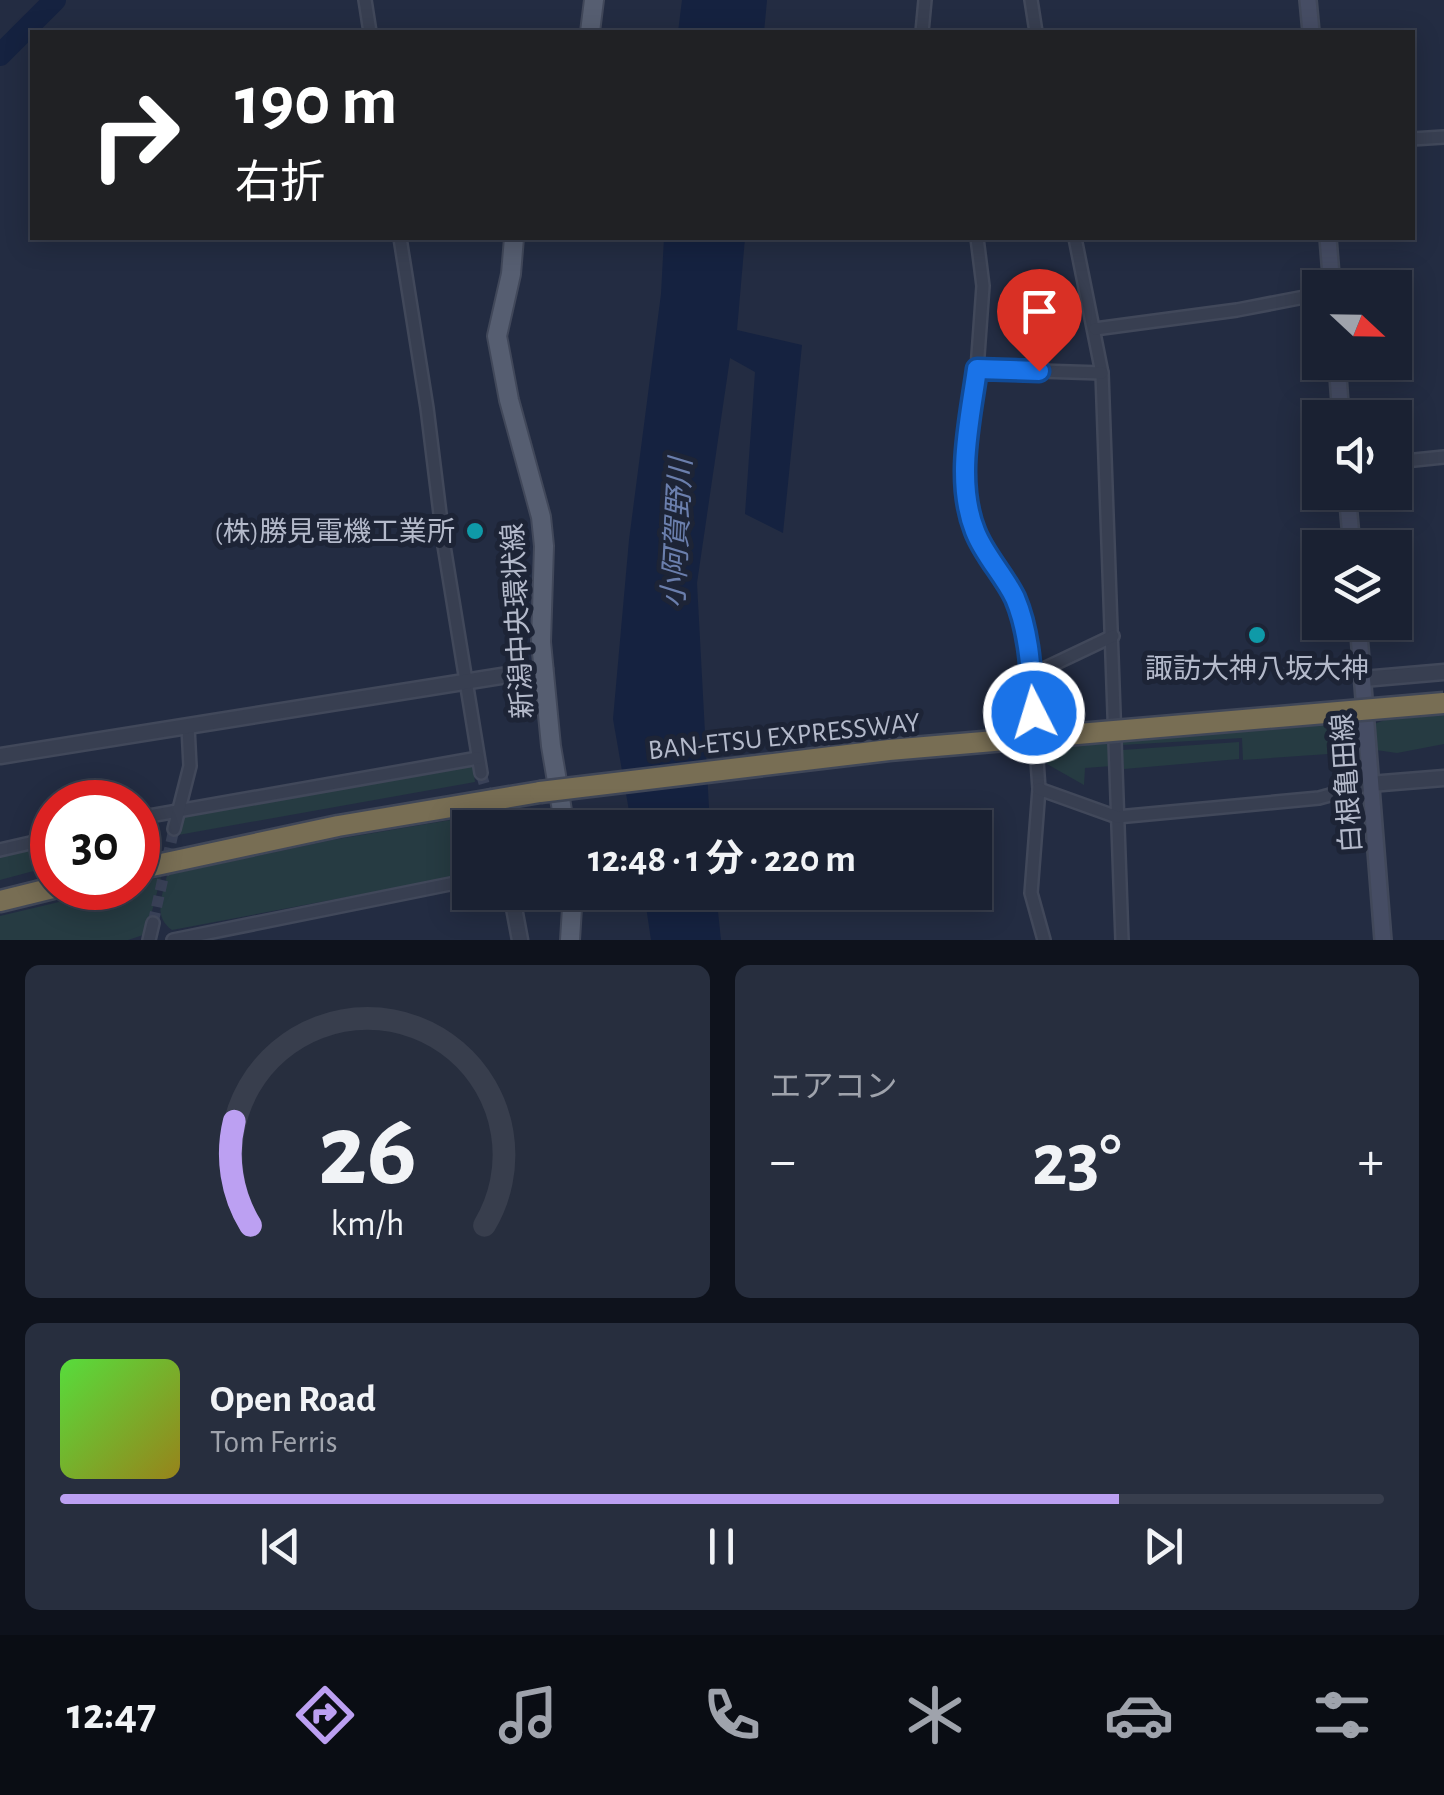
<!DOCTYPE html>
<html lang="ja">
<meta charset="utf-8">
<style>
:root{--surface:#1a2132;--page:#272e3e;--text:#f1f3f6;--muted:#9fa3ac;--line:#383e4d;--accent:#bca0f2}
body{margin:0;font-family:"Alegreya Sans","Noto Sans JP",sans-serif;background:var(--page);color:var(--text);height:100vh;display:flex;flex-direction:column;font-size:38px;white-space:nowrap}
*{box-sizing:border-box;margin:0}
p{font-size:32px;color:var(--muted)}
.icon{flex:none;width:55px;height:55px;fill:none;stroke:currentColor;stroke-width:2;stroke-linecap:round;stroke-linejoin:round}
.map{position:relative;height:940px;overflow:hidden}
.drawer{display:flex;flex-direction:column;gap:25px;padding:25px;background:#0e121c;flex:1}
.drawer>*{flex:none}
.banner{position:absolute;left:30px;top:30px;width:1385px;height:210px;border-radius:0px;box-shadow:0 5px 25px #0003,0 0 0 2px var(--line);background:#202124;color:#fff;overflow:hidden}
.needle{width:65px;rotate:112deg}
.controls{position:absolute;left:1302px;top:270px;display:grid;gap:20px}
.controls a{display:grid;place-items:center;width:110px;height:110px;border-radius:0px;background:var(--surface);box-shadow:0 5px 25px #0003,0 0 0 2px var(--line);font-size:50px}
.speed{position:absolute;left:30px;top:780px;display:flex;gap:20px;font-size:50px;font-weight:700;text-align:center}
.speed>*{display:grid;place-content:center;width:130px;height:130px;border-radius:50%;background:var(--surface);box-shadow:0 5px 25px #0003,0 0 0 2px var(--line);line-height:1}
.speed .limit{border:15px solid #d22;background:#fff;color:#111}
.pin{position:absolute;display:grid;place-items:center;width:85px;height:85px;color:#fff;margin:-102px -42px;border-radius:50% 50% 50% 0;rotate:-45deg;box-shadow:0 0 10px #0007}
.pin .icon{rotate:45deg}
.me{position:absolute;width:110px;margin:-55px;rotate:355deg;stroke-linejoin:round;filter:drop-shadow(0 0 8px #0008)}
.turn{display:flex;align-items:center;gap:35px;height:210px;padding:0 40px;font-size:45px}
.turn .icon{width:130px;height:130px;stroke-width:2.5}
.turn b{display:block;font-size:70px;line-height:85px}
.big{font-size:75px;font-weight:700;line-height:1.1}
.drawer .widget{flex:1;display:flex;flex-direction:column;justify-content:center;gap:15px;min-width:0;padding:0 35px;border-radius:15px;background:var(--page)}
.drawer .dial{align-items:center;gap:0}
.dial svg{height:260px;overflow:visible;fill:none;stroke:var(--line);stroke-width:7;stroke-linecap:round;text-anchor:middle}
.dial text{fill:var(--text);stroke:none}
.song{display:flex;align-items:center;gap:30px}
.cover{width:120px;height:120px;border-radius:15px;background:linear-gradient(135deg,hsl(110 70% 55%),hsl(50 70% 35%))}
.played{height:10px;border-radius:5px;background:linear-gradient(90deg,var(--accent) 80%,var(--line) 80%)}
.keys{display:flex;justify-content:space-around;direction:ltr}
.heat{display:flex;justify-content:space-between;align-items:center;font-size:55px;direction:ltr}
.drawer .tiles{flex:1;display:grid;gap:25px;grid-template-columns:1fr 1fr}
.widget:last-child{grid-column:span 2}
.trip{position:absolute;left:452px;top:810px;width:540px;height:100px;border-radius:0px;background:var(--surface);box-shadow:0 5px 25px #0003,0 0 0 2px var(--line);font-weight:700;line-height:100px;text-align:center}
.menu{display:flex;height:160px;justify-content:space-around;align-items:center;background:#0a0d14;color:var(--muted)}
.menu .icon{width:70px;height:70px}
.menu .on{color:var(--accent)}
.menu b{font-size:45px;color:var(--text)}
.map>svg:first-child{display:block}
.green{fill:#263b42}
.water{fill:#152240}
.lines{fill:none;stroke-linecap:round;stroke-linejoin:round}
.river{stroke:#152240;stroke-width:22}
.minor-tunnel{stroke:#394157;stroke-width:11;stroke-dasharray:11 5.5;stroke-linecap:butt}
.minor-casing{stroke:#41485a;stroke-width:16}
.tertiary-casing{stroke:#41485a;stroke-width:19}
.secondary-casing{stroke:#41485a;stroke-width:20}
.primary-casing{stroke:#41485a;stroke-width:22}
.motorway-casing{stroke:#404758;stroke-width:25}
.minor{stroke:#383f51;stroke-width:11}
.tertiary{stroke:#383f51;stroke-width:14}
.secondary{stroke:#464d64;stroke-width:15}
.primary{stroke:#565e71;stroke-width:18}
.motorway{stroke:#786e54;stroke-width:20}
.motorway-bridge-casing{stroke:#404758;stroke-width:25;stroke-linecap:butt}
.motorway-bridge{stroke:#786e54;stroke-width:20}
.route-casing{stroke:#114b97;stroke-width:25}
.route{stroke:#1a73e8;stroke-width:18}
.culture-dot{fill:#0f9aa8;stroke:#1d2436;stroke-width:4}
.labels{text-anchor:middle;stroke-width:10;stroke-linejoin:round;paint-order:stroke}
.poi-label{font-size:28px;fill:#b4bacb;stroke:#1d2436;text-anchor:end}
.street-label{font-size:28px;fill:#b4bacb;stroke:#1d2436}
.water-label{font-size:30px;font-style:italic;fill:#6b7fad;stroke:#1d2436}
</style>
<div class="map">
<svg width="1444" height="940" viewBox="0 0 1444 940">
<rect width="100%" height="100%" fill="#232c42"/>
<g class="green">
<polygon points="1444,715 1444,744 1397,753 1376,750 1374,724 1385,720"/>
<polygon points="1352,720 1357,752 1243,760 1242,738 1121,745 1121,738"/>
<polygon points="1111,742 1112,766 1085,768 1084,785 1047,764 1049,744"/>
<polygon points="1239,742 1239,759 1124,769 1122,750"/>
<polygon points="473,764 475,782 178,835 184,810"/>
<path d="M486 814 488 827 470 828V874L172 930C152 916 163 895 167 875L332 840Z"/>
<polygon points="52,842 52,866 0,880 0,855"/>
<polygon points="161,877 146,934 128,940 0,940 0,916 118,888 138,888 138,883"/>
</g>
<g class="water">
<polygon points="682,0 767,0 764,32 678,32"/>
<polygon points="664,238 745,238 737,330 802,345 783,533 745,514 755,372 730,358 697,583 710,827 632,828 613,719 629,540 661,294"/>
<polygon points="644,893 716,893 721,940 651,940"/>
</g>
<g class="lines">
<polyline class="river" points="0,55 55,0"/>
<g class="minor-tunnel">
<polyline points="481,773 497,828"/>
<polyline points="153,923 174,829"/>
</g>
<g class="minor-casing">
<g id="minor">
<polyline points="365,0 370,32"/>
<polyline points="1031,0 1036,32"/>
<polyline points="922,32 925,0"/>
<polyline points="1412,139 1444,137"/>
<polyline points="400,238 427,408 444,546 481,773"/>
<polyline points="977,238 983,286 977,369 966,451 966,480 974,531 1014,596 1023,618 1031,675 1039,789 1031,893 1044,940"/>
<polyline points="1075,238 1102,373 1122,940"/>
<polyline points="1095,329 1237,310 1320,294"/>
<polyline points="977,369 1102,373"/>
<polyline points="1395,462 1444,457"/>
<polyline points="1031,675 1113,636"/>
<polyline points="1039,789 1117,817 1319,798 1370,784"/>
<polyline points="138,818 478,758"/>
<polyline points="174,829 190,766 188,727"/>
<polyline points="0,850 52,838"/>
<polyline points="149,940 153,923"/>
<polyline points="173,940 470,880"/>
</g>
</g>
<g class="tertiary-casing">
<g id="tertiary">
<polyline points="1363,679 1444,672"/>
<polyline points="0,756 545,669"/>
<polyline points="1370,784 1444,778"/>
<polyline points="511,892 520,940"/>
</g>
</g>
<g class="secondary-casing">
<g id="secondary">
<polyline points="1308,0 1311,32"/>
<polyline points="1328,238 1332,288"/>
<polyline points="1337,362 1341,418"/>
<polyline points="1347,492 1352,548"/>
<polyline points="1358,622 1383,940"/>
</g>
</g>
<g class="primary-casing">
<g id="primary">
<polyline points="590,32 594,0"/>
<polyline points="514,238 511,274 497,336 509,400 541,517 544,546 541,642 551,746 565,828"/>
<polyline points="570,940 573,892"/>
</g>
</g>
<g class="motorway-casing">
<g id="motorway">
<polyline points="138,869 338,826 540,792"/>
<polyline points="0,901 53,888"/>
</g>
</g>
<use href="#minor" class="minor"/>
<use href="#tertiary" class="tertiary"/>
<use href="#secondary" class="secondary"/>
<use href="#primary" class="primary"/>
<use href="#motorway" class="motorway"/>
<g class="motorway-bridge-casing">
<polyline id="motorway-bridge" points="540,792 889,750 1444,703"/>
</g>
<use href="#motorway-bridge" class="motorway-bridge"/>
</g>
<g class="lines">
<g class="route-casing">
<path id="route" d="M1034 713C1031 675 1030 633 1015 598 1004 575 984 555 975 531 955 481 970 420 977 369L1039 371"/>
</g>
<use href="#route" class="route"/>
</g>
<g class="culture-dot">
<circle cx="475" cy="531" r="10"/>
<circle cx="1257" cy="635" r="10"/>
</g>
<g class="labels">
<g class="poi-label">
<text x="455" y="541">(株)勝見電機工業所</text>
<text x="1257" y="678" text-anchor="middle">諏訪大神八坂大神</text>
</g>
<g class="street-label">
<text transform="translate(517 621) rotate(-93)" y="10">新潟中央環状線</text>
<text transform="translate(784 735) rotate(-6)" y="10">BAN-ETSU EXPRESSWAY</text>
<text transform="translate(1346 783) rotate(-94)" y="10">白根亀田線</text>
</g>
<g class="water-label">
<text transform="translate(677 533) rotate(-87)" y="10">小阿賀野川</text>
</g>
</g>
</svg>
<div class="controls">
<a><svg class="needle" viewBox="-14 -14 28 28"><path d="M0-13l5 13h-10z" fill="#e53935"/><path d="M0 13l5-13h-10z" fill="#9fa3ac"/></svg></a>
<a><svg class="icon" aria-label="sound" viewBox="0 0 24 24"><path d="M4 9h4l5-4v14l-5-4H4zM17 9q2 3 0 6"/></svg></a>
<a><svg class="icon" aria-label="layers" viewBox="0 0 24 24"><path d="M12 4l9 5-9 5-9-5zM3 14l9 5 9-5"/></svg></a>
</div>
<div class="speed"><div class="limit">30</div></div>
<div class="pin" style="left:1039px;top:371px;background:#d93025"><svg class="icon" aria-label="arrive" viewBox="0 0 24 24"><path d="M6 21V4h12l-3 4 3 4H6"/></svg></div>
<svg class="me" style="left:1034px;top:713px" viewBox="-20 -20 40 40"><circle r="17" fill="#1a73e8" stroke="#fff" stroke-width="3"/><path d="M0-11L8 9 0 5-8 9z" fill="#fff"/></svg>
<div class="trip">12:48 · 1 分 · 220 m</div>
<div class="banner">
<div class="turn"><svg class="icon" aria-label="right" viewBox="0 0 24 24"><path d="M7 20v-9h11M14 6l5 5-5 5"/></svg><div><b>190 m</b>右折</div></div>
</div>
</div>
<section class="drawer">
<div class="tiles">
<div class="widget dial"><svg viewBox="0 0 100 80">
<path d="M14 69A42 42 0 1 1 86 69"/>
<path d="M14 69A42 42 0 0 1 9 37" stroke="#bca0f2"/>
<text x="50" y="56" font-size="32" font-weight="700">26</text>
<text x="50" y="72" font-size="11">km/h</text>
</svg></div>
<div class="widget"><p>エアコン</p>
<div class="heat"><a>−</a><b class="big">23°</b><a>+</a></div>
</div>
<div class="widget">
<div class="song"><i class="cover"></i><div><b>Open Road</b><p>Tom Ferris</p></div></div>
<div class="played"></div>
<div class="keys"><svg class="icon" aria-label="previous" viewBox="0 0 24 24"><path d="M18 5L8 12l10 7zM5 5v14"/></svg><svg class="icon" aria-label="pause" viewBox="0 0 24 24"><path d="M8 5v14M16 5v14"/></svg><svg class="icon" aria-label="next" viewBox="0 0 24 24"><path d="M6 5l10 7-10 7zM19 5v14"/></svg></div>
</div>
</div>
</section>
<nav class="menu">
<b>12:47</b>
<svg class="icon on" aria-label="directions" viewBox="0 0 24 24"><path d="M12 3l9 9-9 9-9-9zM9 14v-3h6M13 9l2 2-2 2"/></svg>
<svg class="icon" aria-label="music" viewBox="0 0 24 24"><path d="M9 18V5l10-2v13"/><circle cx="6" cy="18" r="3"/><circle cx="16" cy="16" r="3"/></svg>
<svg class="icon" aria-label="phone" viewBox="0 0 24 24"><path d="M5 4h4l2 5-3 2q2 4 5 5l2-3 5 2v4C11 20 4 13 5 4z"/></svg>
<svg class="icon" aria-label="climate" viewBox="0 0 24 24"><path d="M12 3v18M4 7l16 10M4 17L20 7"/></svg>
<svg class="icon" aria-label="car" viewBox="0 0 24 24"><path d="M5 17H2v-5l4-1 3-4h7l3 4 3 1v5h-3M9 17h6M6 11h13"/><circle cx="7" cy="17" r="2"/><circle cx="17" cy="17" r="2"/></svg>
<svg class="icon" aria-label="filters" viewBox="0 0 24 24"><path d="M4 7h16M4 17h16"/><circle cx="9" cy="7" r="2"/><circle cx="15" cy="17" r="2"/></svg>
</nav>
